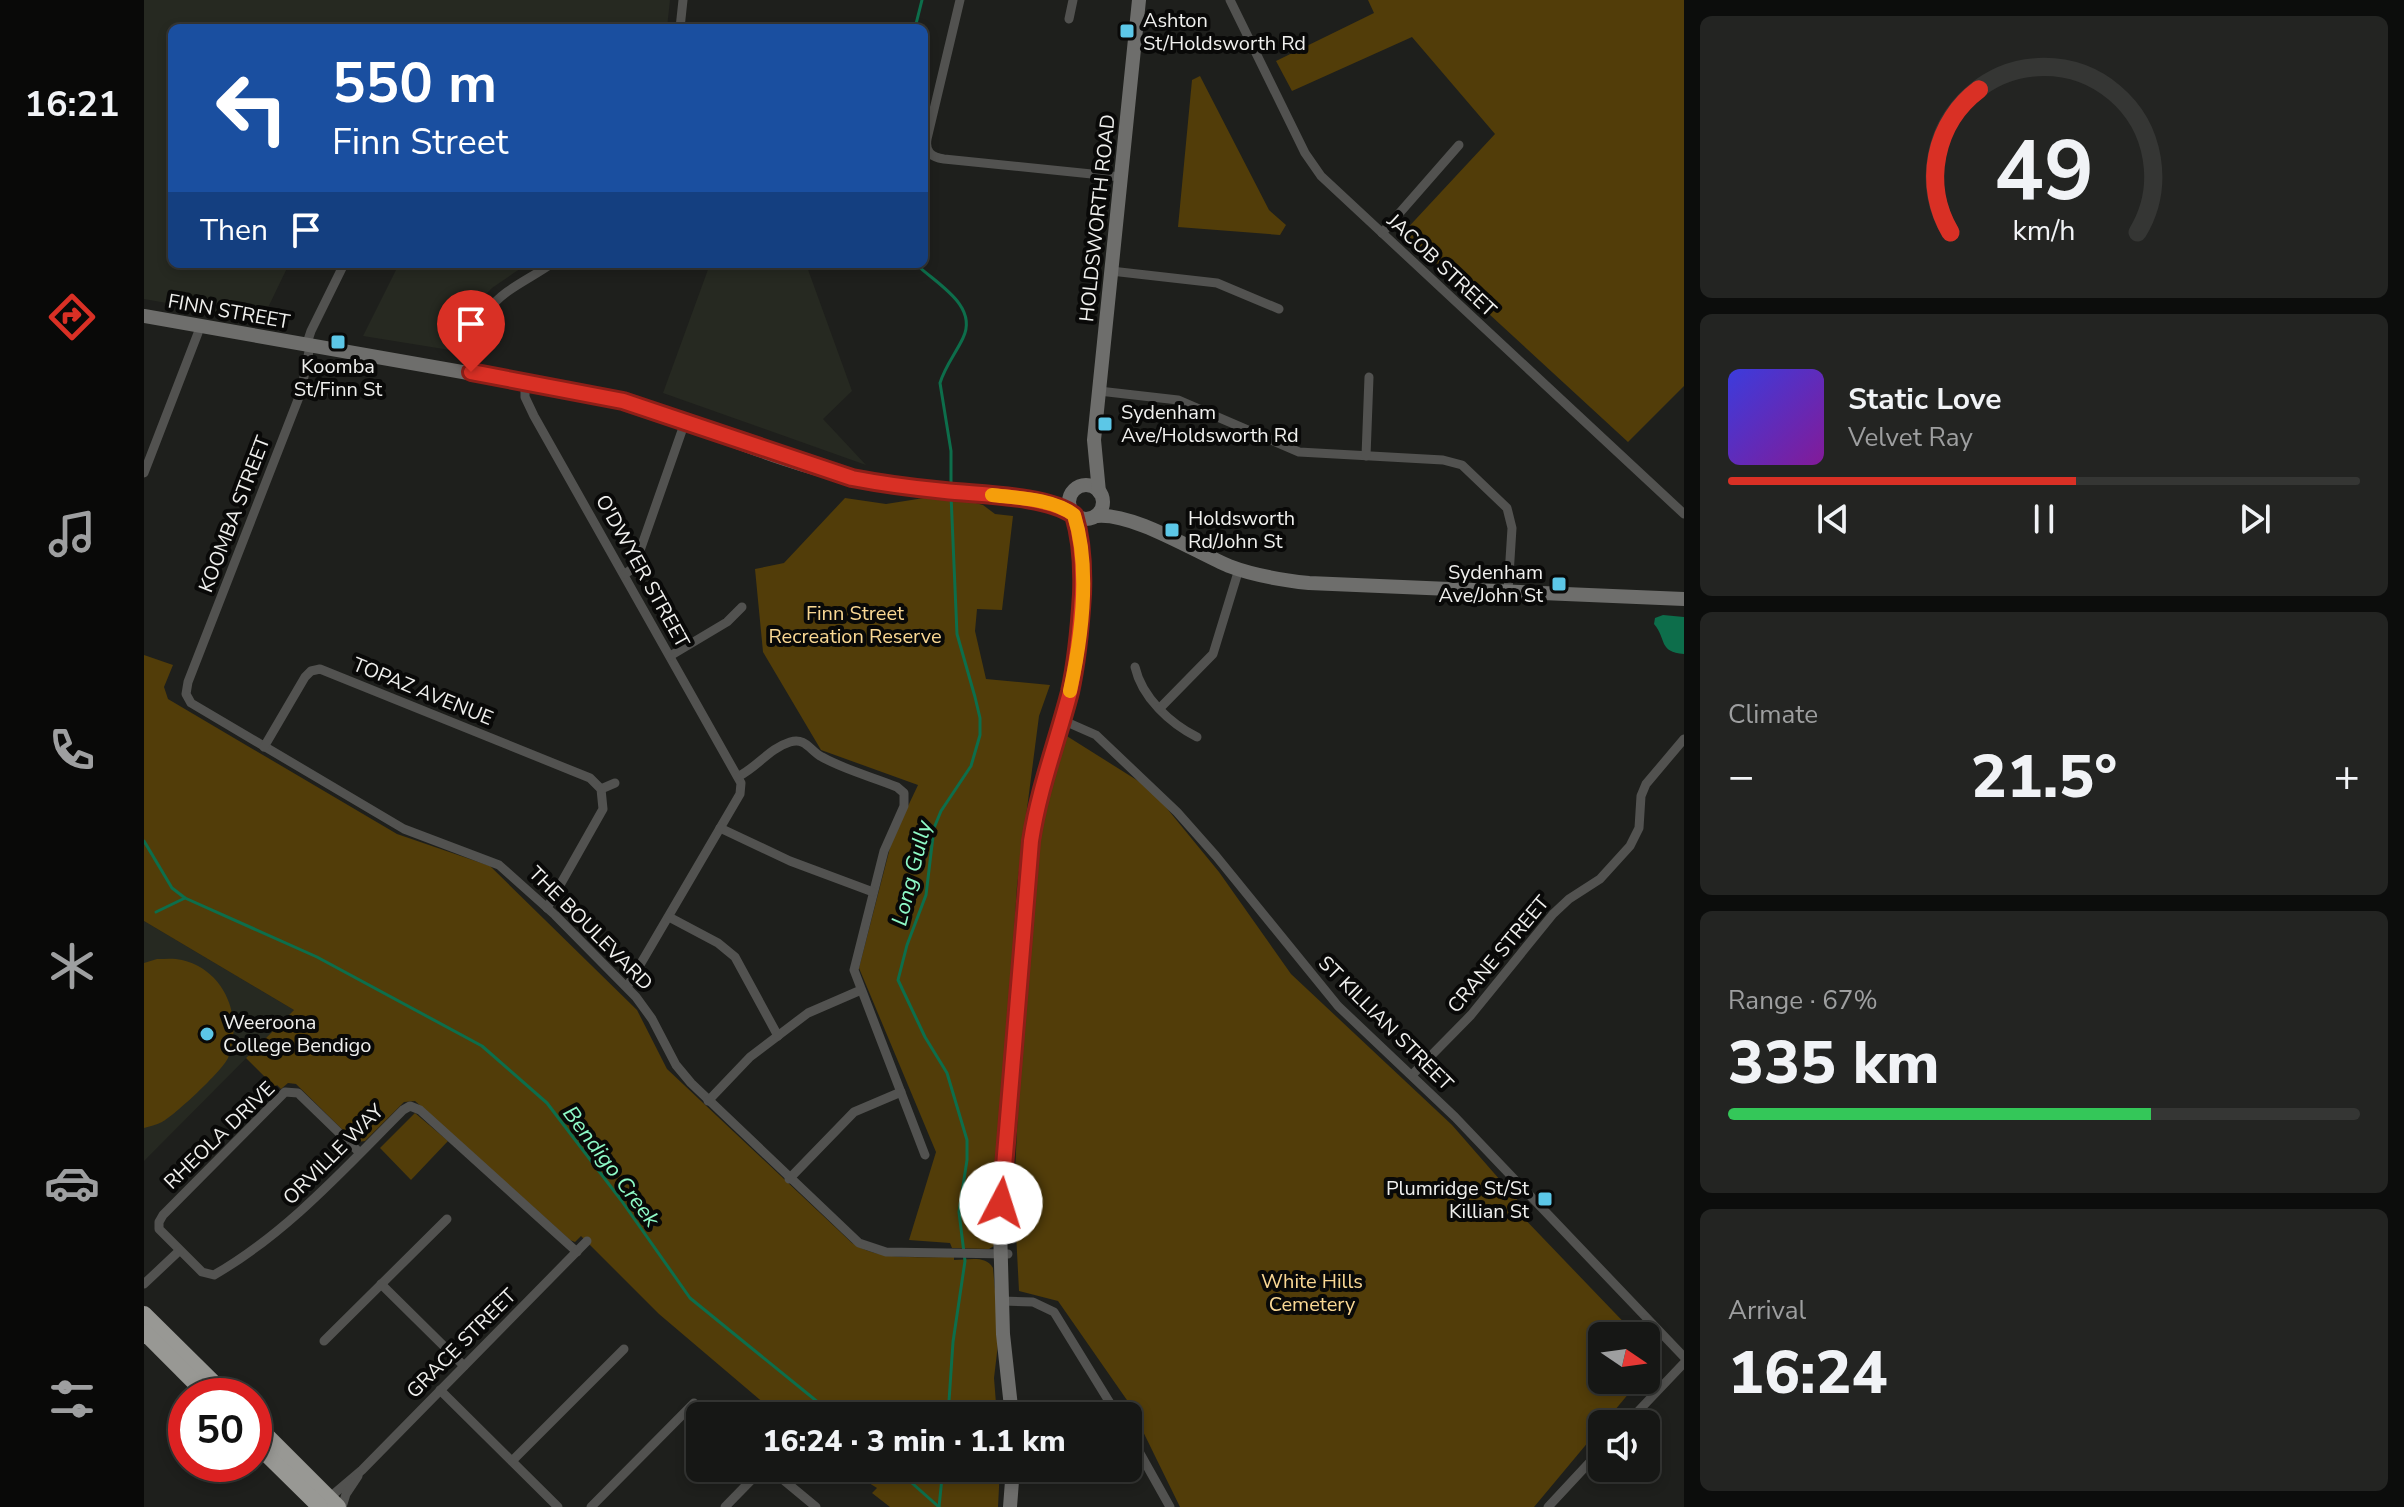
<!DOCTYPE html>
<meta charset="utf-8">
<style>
:root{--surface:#161715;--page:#232422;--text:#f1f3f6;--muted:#9e9fa0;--line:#353634;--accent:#d93025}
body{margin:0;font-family:"Nunito Sans",sans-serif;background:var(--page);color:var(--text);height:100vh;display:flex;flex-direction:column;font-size:30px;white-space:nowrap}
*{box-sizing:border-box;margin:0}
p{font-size:26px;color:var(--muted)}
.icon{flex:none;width:44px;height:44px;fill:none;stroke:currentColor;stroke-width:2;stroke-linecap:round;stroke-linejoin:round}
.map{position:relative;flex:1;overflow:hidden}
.side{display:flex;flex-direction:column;gap:16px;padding:16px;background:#0c0d0c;width:720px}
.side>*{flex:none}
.hud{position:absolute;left:24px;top:24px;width:760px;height:244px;border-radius:12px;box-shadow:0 4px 12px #0003,0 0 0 2px var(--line);background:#1a4fa0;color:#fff;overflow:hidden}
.needle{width:52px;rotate:103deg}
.controls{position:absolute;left:1444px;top:1322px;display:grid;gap:16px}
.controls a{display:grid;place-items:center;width:72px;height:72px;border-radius:12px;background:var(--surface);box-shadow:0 4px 12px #0003,0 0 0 2px var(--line);font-size:40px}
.speed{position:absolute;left:24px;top:1378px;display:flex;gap:16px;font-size:40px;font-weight:700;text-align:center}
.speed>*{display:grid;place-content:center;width:104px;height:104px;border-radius:50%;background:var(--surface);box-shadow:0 4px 12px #0003,0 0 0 2px var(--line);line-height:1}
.speed .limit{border:12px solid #d22;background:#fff;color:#111}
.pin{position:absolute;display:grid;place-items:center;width:68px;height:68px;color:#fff;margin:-82px -34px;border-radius:50% 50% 50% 0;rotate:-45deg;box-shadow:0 0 8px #0007}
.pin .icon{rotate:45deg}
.me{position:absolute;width:88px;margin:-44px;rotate:5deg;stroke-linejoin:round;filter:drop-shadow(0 0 6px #0008)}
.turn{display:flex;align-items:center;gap:28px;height:168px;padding:0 32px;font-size:36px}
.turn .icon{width:104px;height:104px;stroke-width:2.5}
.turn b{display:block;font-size:56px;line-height:68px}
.then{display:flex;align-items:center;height:76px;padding:0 32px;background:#0003;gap:16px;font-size:30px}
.big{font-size:60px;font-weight:800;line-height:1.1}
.side .tile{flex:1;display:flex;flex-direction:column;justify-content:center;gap:12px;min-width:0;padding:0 28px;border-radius:12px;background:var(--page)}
.side .dial{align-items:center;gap:0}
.dial svg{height:208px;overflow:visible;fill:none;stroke:var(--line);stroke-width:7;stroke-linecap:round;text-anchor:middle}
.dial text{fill:var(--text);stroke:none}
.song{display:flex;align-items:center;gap:24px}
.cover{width:96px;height:96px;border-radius:12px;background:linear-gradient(135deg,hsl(240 70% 55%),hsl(290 70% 35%))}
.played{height:8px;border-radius:4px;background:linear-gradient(90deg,var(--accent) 55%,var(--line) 55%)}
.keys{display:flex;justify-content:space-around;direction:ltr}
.heat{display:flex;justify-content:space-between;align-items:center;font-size:44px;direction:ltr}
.charge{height:12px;border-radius:6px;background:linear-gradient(90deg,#34c759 67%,var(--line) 0)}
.trip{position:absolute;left:542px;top:1402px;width:456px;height:80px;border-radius:12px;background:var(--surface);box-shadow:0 4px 12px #0003,0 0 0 2px var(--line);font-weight:800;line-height:80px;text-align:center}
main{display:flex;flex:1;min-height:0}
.tabs{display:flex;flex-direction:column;width:144px;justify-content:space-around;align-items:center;background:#090908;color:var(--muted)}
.tabs .icon{width:56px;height:56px}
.tabs .current{color:var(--accent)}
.tabs b{font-size:36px;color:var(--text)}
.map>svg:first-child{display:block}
.built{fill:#262921}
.green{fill:#523d09}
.water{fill:#0d6e4b}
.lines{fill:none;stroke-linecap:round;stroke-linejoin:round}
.stream{stroke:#0d6e4b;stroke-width:3}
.street{stroke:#525250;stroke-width:9}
.secondary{stroke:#6e6e6c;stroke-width:14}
.highway{stroke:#989894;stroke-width:16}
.route-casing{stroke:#8d1f18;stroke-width:20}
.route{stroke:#d93025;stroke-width:14}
.slow{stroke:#f59e0b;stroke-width:14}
.poi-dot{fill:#5cc7e7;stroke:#090908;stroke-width:3}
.labels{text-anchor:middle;stroke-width:8;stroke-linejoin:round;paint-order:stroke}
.poi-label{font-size:20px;fill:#f0f0ee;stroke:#090908;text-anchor:start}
.street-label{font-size:20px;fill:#f0f0ee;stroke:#090908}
.park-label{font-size:20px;fill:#fad894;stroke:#090908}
.water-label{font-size:22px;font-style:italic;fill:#8efac7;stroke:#090908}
</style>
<main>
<nav class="tabs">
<b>16:21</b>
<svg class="icon current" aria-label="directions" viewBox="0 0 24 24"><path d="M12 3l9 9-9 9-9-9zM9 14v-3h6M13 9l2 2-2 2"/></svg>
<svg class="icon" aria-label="music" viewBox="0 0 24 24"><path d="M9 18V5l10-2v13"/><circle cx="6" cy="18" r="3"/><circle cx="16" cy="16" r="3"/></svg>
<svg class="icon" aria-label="phone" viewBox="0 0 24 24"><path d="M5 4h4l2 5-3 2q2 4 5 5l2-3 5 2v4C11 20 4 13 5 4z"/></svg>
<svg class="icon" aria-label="climate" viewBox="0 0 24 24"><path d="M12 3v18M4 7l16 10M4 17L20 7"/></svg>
<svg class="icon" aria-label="car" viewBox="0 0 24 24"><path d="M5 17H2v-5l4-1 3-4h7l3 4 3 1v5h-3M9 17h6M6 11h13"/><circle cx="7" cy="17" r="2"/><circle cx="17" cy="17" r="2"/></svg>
<svg class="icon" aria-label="filters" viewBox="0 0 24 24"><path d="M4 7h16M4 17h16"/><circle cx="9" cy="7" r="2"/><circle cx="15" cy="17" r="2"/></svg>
</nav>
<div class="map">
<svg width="1540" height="1507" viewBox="0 0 1540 1507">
<rect width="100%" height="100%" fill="#1e1f1c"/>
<g class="built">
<polygon points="0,0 526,0 523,28 28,28 28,264 145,264 118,320 0,299"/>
<polygon points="255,264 383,264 348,288 337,299 326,316 321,341 312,351 219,336"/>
<polygon points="566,264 662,264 708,391 679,419 722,465 519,393"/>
<polygon points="0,921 150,1010 0,1161"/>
</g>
<g class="green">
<polygon points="1224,0 1540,0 1540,386 1484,442 1258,234 1351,134 1268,37 1148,91 1132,61 1230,13"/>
<polygon points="1056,76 1125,210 1142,225 1136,235 1034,227 1048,80"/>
<polygon points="701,498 742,504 780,498 828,502 839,505 851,514 869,516 858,610 833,609 831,631 842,679 906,685 895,716 873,886 850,1246 845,1249 808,1248 806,1243 765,1240 792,1152 715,968 748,840 774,785 677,750 619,652 611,569 640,563"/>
<path d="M0 655 29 665 20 687 24 699 253 834 346 866 493 1010 523 1069 708 1243C737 1262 776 1256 810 1257V1260C825 1260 842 1255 849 1268L855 1336 850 1378 853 1416H635L515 1314 437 1236 431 1242 426 1240 271 1101 260 1102 221 1141 214 1142 208 1139 152 1084 144 1083 137 1089 133 1085 131 1087 102 1058 150 1010 0 921Z"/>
<polygon points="918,733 1007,789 1075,872 1147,974 1308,1125 1377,1204 1372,1210 1493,1336 1458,1336 1458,1380 1496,1380 1390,1507 1036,1507 985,1403 914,1301 875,1291 870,1194 876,1066 896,813"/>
<path d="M13 959C21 959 30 958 38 960 81 970 100 1018 84 1058 78 1071 30 1116 18 1122 12 1125 6 1126 0 1128V963Z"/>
<polygon points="271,1113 304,1141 267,1180 236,1148"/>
<polygon points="701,1468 856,1468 854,1507 746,1507 728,1493 733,1488"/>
</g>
<path class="water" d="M1519 615 1540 617V654C1514 652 1523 639 1510 624L1511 618Z"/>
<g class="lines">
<g class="stream">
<polyline points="771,28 778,0"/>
<path d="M772 264C791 283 835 305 819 338 812 353 801 366 796 383L807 451V483"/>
<polyline points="0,841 28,888 41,898 173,957 338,1046 403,1103 477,1200 546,1298 691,1416"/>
<polyline points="12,912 41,898"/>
<polyline points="804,1416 809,1342 821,1261 815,1212 823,1160 823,1140 803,1073 781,1037 754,980 763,945 782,895 790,828 797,811 827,766 836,735 836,718 831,697 813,634 807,495"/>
<polyline points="751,1468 795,1507"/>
<polyline points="795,1507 799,1468"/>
</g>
<g class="street">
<path d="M816 0 783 139C781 152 787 157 800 159L977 177"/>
<polyline points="1086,0 1161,153 1177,176 1540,514"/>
<polyline points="925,19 929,0"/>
<polyline points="536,28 539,0"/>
<polyline points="1238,233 1315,145"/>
<polyline points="967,271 1073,283 1135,309"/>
<polyline points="162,346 167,331 200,264"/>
<polyline points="166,346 157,392 44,682 42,694 47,703 260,829 355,865 411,915 492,997 508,1019 532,1065 547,1083 715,1243 742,1252 864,1254"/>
<path d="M327 372C332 352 334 328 345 310 358 290 388 278 407 264"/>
<polyline points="381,381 381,397 390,416 597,783 596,794 483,987"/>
<polyline points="955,391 1034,400 1155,452 1299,460 1318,465 1363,508 1368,528 1364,591"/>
<polyline points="1222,456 1225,377"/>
<polyline points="0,473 54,333"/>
<polyline points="481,574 488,569 493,559 541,422"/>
<polyline points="526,656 583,622 598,607"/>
<path d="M991 667C998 698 1027 724 1053 737"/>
<polyline points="1016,708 1069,654 1095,569"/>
<polyline points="918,720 952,735 1033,812 1072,856 1194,1006 1311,1117 1540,1357"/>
<polyline points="120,747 161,677 167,671 176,669 446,778 457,789 459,809 403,908"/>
<path d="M595 776C613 767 626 748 646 742 662 737 666 751 678 757 701 770 729 777 753 787L760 793V806L740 851 710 970 781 1155"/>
<polyline points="457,789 471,783"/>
<polyline points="576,828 646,861 729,892"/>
<polyline points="525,917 574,943 591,957 634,1036"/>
<polyline points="1268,1075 1327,1015 1409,914 1425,899 1456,879 1486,846 1495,828 1497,796 1502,784 1540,739"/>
<polyline points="564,1101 606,1057 664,1013 717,990"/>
<path d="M216 1153 154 1093 141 1092 19 1215 15 1222V1229L58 1272 70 1275C143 1233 200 1169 259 1110L266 1106 276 1110 433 1252"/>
<polyline points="645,1179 710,1112 757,1092"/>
<polyline points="0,1284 35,1251"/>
<polyline points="237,1284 320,1366"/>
<polyline points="858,1301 889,1302 910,1312 974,1416"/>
<polyline points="180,1341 303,1219"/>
<polyline points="296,1390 414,1507"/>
<polyline points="1482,1424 1540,1363"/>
<polyline points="984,1432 1026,1507"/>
<polyline points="368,1461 480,1349"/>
<polyline points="625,1468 672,1507"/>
<polyline points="185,1498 218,1470 443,1241"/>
<polyline points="198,1507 202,1494 214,1476"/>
<polyline points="447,1507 550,1403"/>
<polyline points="581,1507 619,1468"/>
<polyline points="1404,1507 1458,1449"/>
</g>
<g class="secondary">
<path d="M0 316 455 396C540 416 619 458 705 477 775 494 863 485 928 512"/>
<circle cx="942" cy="502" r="17"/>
<polyline points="955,492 950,440 995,0"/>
<path d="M952 516C988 512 1050 551 1085 566 1111 576 1137 580 1165 583L1540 599"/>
<path d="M868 1416 859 1334 856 1228 889 829C897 782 914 738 926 692 933 660 936 627 938 594 939 567 938 541 930 515"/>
<polyline points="866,1507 869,1468"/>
</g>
<g class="highway">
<polyline points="0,1314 83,1396"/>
<polyline points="0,1332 64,1396"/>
<polyline points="110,1423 194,1507"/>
<polyline points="110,1442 176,1507"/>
</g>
</g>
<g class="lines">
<g class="route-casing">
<path id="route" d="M327 372 479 401 708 478C739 484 770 488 801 491 836 495 903 495 930 515 938 541 939 567 938 594 936 627 933 660 926 692 913 742 895 789 887 841L857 1203"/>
</g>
<use href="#route" class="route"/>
<path class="slow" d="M848 495C874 498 909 499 930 515 947 569 938 636 926 691"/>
</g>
<g class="poi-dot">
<rect x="975" y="23" width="16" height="16" rx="4"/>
<rect x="186" y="334" width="16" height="16" rx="4"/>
<rect x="953" y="416" width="16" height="16" rx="4"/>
<rect x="1020" y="522" width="16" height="16" rx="4"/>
<rect x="1407" y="576" width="16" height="16" rx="4"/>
<circle cx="63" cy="1034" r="8"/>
<rect x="1393" y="1191" width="16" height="16" rx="4"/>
</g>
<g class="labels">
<g class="poi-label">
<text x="999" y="27">Ashton<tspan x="999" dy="23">St/Holdsworth Rd</tspan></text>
<text x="194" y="373" text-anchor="middle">Koomba<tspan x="194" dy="23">St/Finn St</tspan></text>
<text x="977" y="419">Sydenham<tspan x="977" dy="23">Ave/Holdsworth Rd</tspan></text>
<text x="1044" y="525">Holdsworth<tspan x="1044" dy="23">Rd/John St</tspan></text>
<text x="1399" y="579" text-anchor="end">Sydenham<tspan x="1399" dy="23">Ave/John St</tspan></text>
<text x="79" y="1029">Weeroona<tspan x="79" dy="23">College Bendigo</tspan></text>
<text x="1385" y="1195" text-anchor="end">Plumridge St/St<tspan x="1385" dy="23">Killian St</tspan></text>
</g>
<g class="street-label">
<text transform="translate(953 218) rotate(-84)" y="7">HOLDSWORTH ROAD</text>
<text transform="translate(1298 265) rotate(43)" y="7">JACOB STREET</text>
<text transform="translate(85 311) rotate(10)" y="7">FINN STREET</text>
<text transform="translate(90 514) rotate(-69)" y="7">KOOMBA STREET</text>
<text transform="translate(499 571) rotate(61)" y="7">O'DWYER STREET</text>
<text transform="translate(279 691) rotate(22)" y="7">TOPAZ AVENUE</text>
<text transform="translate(447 928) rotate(45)" y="7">THE BOULEVARD</text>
<text transform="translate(1354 954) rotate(-50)" y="7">CRANE STREET</text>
<text transform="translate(1242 1023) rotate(45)" y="7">ST KILLIAN STREET</text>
<text transform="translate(75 1135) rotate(-44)" y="7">RHEOLA DRIVE</text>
<text transform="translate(189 1154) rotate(-45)" y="7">ORVILLE WAY</text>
<text transform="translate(317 1343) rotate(-45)" y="7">GRACE STREET</text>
</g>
<g class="park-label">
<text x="711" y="620">Finn Street<tspan x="711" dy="23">Recreation Reserve</tspan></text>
<text x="1168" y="1288">White Hills<tspan x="1168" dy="23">Cemetery</tspan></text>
</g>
<g class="water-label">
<text transform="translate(767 873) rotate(-76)" y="8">Long Gully</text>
<text transform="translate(468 1166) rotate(53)" y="8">Bendigo Creek</text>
</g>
</g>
</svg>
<div class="controls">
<a><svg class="needle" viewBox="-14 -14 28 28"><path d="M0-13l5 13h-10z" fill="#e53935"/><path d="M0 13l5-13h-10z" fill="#9e9fa0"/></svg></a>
<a><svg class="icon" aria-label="sound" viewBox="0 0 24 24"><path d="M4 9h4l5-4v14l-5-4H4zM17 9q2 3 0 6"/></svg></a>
</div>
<div class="speed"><div class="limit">50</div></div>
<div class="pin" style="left:327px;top:372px;background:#d93025"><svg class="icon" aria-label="arrive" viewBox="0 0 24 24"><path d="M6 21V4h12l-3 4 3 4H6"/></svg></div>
<svg class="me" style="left:857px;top:1203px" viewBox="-20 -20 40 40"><circle r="19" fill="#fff"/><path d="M0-13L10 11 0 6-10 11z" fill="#d93025"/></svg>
<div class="trip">16:24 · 3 min · 1.1 km</div>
<div class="hud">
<div class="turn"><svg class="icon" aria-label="left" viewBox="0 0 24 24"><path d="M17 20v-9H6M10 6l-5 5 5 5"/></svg><div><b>550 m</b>Finn Street</div></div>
<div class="then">Then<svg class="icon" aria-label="arrive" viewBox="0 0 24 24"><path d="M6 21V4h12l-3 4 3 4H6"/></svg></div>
</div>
</div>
<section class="side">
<div class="tile dial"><svg viewBox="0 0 100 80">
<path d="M14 69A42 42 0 1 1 86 69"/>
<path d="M14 69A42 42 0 0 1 25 14" stroke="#d93025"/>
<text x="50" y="56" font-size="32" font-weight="700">49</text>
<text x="50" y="72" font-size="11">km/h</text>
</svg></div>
<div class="tile">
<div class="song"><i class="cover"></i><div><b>Static Love</b><p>Velvet Ray</p></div></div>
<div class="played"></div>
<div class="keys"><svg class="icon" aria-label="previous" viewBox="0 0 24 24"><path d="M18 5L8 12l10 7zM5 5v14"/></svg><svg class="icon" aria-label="pause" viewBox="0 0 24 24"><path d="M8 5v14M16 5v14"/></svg><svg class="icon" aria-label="next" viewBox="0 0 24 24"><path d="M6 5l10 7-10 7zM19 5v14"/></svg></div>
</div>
<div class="tile"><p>Climate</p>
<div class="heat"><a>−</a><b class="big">21.5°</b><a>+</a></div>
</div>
<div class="tile"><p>Range · 67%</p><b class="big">335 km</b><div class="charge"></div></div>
<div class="tile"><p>Arrival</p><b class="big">16:24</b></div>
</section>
</main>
